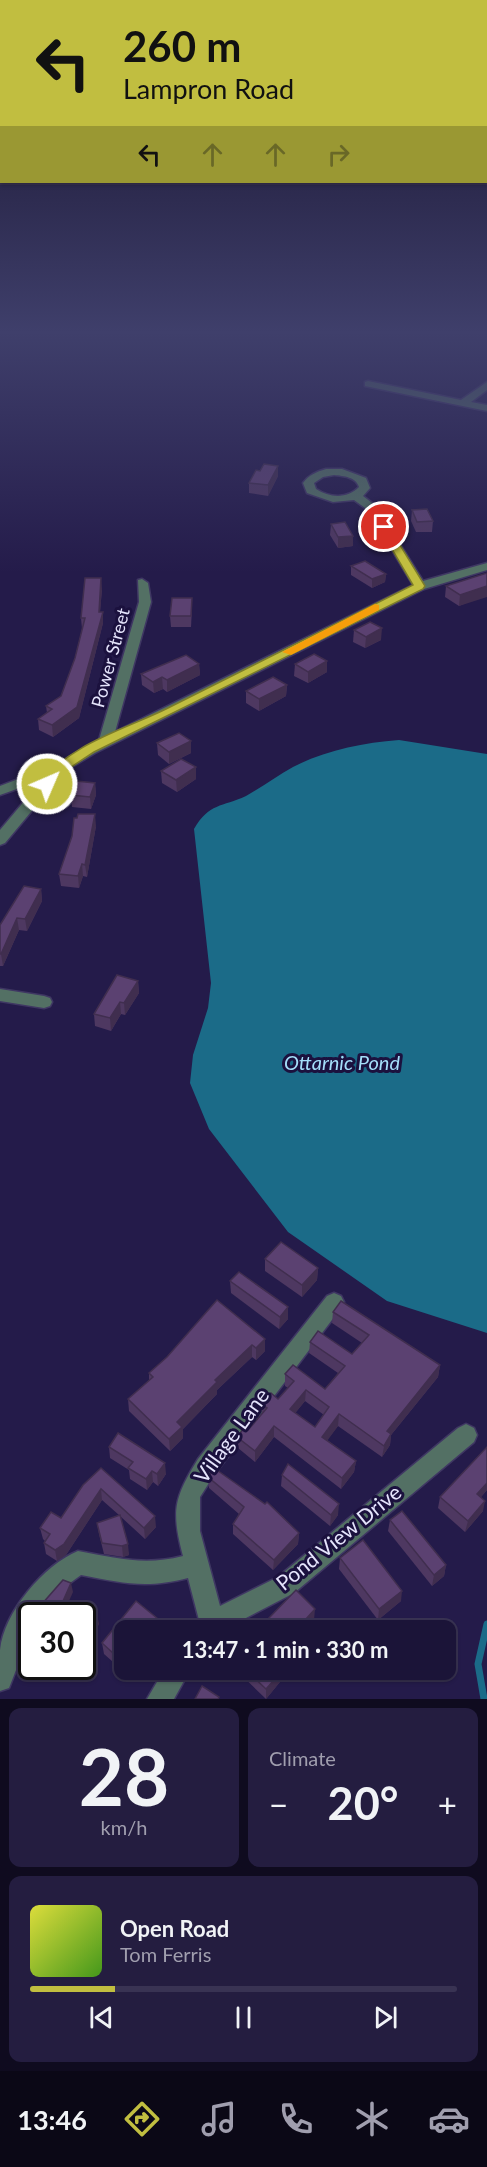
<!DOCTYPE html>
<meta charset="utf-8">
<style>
:root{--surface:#1b1438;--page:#241d40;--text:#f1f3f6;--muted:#a09eae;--line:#393353;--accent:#c1be40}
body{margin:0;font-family:Lato,sans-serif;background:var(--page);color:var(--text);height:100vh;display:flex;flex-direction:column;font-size:22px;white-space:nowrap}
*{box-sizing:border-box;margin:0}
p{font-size:20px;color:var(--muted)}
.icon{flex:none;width:33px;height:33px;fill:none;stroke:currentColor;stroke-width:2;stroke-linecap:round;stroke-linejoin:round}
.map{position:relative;height:1699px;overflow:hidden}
.panel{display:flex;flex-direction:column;gap:9px;padding:9px;background:#0f0b1f;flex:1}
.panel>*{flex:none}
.guide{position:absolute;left:0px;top:0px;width:488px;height:183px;box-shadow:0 2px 4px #0004,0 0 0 2px var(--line);background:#c1be40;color:#111;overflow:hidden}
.speed{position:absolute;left:18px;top:1602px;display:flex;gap:12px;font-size:30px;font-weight:700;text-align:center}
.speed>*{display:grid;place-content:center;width:78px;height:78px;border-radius:50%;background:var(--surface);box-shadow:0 2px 4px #0004,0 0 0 2px var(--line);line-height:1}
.speed .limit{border:3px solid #111;border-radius:9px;background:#fff;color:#111}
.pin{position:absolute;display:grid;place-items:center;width:51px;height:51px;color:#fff;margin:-26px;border:3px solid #fff;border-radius:50%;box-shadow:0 2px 6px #0007}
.me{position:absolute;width:66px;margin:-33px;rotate:45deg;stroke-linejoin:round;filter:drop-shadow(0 0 4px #0008)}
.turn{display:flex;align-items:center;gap:21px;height:126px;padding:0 24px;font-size:27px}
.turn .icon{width:78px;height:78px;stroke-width:2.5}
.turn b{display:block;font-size:42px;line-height:51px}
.lanes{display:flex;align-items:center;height:57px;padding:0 24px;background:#0003;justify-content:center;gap:30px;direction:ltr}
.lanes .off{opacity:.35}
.big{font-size:45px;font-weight:700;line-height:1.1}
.panel .tile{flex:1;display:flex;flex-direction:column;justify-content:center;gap:9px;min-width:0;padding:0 21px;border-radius:12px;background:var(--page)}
.panel .dial{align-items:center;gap:0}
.dial b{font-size:78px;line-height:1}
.song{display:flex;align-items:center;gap:18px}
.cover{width:72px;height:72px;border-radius:9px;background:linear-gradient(135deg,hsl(60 70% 55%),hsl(100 70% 35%))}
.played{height:6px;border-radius:3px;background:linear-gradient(90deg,var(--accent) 20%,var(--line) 20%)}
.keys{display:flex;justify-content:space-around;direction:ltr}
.heat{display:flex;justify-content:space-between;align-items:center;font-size:33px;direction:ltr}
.panel .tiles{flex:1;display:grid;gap:9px;grid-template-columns:1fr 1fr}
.tile:last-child{grid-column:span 2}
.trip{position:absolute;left:114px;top:1620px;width:342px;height:60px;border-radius:12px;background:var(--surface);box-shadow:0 2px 4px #0004,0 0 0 2px var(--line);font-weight:700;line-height:60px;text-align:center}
.menu{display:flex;height:96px;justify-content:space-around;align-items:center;background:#0b0816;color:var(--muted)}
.menu .icon{width:42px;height:42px}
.menu .active{color:var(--accent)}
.menu b{font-size:27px;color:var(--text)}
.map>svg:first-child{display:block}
.water{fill:#1b6b88}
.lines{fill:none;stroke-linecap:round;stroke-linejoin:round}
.stream{stroke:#1b6b88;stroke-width:7}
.minor-casing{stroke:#3f3763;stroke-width:3}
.minor{fill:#537064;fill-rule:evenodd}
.wall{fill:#4e3861;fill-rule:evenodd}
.shaded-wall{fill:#402e4f}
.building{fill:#5b4171;stroke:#402e4f;stroke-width:1.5;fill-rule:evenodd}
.route{fill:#c1be40;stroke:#7d7c2a;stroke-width:1.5}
.slow{fill:#f59e0b}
.labels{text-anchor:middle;stroke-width:6;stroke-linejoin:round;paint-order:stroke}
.street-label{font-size:18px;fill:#e5e4fc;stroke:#1b113e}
.water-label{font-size:20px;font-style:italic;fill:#a4def9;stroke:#1b113e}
.near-street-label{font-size:21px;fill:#e5e4fc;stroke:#1b113e}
</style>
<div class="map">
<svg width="487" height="1699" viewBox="0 0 487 1699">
<rect width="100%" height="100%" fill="#241b4a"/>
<path class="water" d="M399 740 487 754V1333L387 1301 288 1232 209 1129 190 1083 193 1055 208 1008 211 983 194 829C209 803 222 807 246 796 262 787 277 776 293 767 326 750 362 743 399 740Z"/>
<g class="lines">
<polyline class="stream" points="484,1699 478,1664 487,1624"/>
<g class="minor-casing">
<g id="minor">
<polygon points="368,381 461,400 487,382 487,390 471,402 487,405 487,411 365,386 365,382"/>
<path d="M326 469H342L366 478 370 488 363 496 376 506 423 581 487 563V570L424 589 95 753 65 771 5 843 0 845V830L42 780 0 795V786L55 765 99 740 139 602 138 580 142 579 148 583 151 602 115 732 413 585 368 510 354 500 333 502 307 493 303 483C309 475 316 472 326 469ZM334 475C344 476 356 477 359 487 347 499 330 498 316 489L314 483 323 477Z"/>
<polygon points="0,989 44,996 50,998 52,1002 50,1006 44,1008 0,1001"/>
<path d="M334 1293 341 1296 344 1302 341 1308 214 1475 200 1497V1531L220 1606 278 1577 458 1428 466 1424 474 1428 477 1435 474 1442 294 1593 223 1630H194L199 1620 188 1578C146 1589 123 1583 81 1575L59 1591 39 1616H32V1629L9 1688 0 1691C0 1678 0 1663 0 1650 4 1612 44 1565 78 1551 116 1558 145 1566 183 1556 171 1511 174 1498 198 1459L327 1296Z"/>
<polygon points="164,1670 190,1670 174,1699 147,1699"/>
</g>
</g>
<use href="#minor" class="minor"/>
</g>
<g class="wall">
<polygon points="278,476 268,496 249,493 249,483"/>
<polygon points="412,510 433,521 432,532 416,532 411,521"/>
<polygon points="331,524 353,536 353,546 338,548 330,535"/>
<polygon points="351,566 386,574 385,582 372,588 351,575"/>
<polygon points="446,586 471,601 459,606 445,597"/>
<polygon points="102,589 100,612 103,612 103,623 79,718 53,737 39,730 38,719 47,713 46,706 61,696 75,658 82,629 81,618"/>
<polygon points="192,609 191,627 171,627 170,616"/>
<polygon points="354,630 381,640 365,648 353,642"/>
<polygon points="199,664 200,675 167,692 163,689 154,693 142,685 141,674"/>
<polygon points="295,664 327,672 308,683 294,676"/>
<polygon points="287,685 286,696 259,711 246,703 246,691"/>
<polygon points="191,741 191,753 169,764 158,755 157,743"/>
<polygon points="161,771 196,779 177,792 162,783"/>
<polygon points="95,783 96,795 91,809 72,807 71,795"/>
<polygon points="96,826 87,877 83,876 79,888 61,886 59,874"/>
<polygon points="41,889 42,901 27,931 19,930 3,966 0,966 0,925"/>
<polygon points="138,981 139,993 125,1015 121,1014 111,1031 95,1026 94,1014"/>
<polygon points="265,1259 318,1268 317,1280 302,1297 265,1271"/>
<polygon points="230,1281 288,1319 279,1329 231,1293"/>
<polygon points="217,1300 265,1351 256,1360 252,1357 217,1390 217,1394 183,1429 183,1438 170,1451 129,1411 128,1399 149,1380 149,1373 167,1357"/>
<path d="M333 1312 440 1365 438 1377 391 1435 390 1445 382 1457 338 1426 327 1440 356 1461 354 1472 341 1489 274 1437 255 1462 238 1448 237 1437 248 1430 262 1414V1405L278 1399 288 1388 285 1386V1374L325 1389 338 1373 309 1353 310 1342 352 1354 362 1343 332 1323ZM305 1401 324 1415 315 1427 295 1413Z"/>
<polygon points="109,1447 166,1474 158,1486 153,1482 147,1490 130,1479 129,1470 110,1458"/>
<polygon points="487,1447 487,1490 481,1497 483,1511 465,1532 438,1508 440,1497"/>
<polygon points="101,1468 156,1527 145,1539 120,1516 129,1555 123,1557 104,1554 99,1534 97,1523 119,1515 102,1500 66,1555 57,1561 46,1554 44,1543 45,1541 43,1539 40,1528 61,1518"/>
<polygon points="282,1475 338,1515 330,1526 281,1486"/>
<polygon points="208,1477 299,1533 298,1544 273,1570 233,1534 233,1524 239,1514 209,1488"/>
<polygon points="390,1520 446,1565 444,1576 432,1586 388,1531"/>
<polygon points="340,1558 401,1601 378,1620 339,1569"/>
<polygon points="136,1601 163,1623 163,1630 124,1630 124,1670 136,1670 130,1677 104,1654 102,1643"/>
<polygon points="268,1619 314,1620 305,1630 268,1630"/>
<polygon points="32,1628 32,1666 40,1666 38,1673 21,1666 19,1657"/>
<polygon points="236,1670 284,1670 284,1677 266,1699"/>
</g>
<g class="shaded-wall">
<polygon points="278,466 278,476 268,496 268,485"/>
<polygon points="353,536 353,546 338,548 338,537"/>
<polygon points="386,574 385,582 372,588 372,579"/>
<polygon points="101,578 102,589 99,623 99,612"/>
<polygon points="487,586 487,597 459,606 460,595"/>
<polygon points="103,612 103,623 79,718 53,737 52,725"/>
<polygon points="382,628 381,640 365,648 366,637"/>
<polygon points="327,661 327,672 308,683 308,672"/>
<polygon points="199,664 200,675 167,692 167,680"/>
<polygon points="162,677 163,689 154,693 153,682"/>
<polygon points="287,685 286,696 259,711 259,699"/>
<polygon points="191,741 191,753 169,764 169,752"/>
<polygon points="196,767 196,779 177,792 176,780"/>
<polygon points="95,783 96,795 91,809 90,797"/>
<polygon points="95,814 96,826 87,877 85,865"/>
<polygon points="82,864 83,876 79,888 78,876"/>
<polygon points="41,889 42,901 27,931 25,919"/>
<polygon points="17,918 19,930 3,966 1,954"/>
<polygon points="138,981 139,993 125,1015 124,1003"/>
<polygon points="120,1002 121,1014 111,1031 110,1018"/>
<polygon points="318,1268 317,1280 302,1297 302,1285"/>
<polygon points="288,1307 288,1319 279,1329 280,1317"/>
<polygon points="265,1339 265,1351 256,1360 256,1348"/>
<polygon points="252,1345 252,1357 217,1390 217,1394 183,1429 183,1438 170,1451 169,1439 177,1422 215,1380"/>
<polygon points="440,1365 438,1377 391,1435 390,1445 382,1457 387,1431"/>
<polygon points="306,1390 305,1401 289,1421 290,1409"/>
<polygon points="339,1414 338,1426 322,1448 322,1437"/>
<polygon points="274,1426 274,1437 255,1462 255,1451"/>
<polygon points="356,1461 354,1472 341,1489 342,1478"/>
<polygon points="165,1463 166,1474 158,1486 157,1474"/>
<polygon points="152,1471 153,1482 147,1490 146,1479"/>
<polygon points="487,1483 487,1490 475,1504 477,1494"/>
<polygon points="101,1489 102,1500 66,1555 57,1561 55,1550"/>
<polygon points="485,1501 483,1511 465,1532 468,1521"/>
<polygon points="339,1504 338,1515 330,1526 331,1515"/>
<polygon points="155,1516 156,1527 145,1539 144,1528"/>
<polygon points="299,1533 298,1544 273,1570 274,1560"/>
<polygon points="128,1544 129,1555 123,1557 122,1546"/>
<polygon points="446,1565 444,1576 432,1586 434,1575"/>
<polygon points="71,1583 73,1592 65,1610 63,1601"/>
<polygon points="402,1591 401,1601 378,1620 379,1609"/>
<polygon points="315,1609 314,1620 305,1630 296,1630"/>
<polygon points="97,1615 99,1624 84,1656 83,1646"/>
<polygon points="163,1623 163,1630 157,1630"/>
<polygon points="36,1666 40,1666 38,1673"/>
<polygon points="129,1670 136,1670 130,1677"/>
<polygon points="283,1670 284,1670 284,1677 266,1699 266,1689"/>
</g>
<g class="building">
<polygon points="264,464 278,466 268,485 249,483 256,470 260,471"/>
<polygon points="427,509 433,521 417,522 412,510"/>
<polygon points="345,522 353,536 338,537 331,524"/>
<polygon points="365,561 386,574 372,579 351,566"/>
<polygon points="487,573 487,586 460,595 446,586"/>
<polygon points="85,578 101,578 99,612 103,612 77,707 52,725 38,719 52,709 46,706 61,696 75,658 85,618 81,618"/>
<polygon points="172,598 192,598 191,616 170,616"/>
<polygon points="370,622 382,628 366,637 354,630"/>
<polygon points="314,654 327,661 308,672 295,664"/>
<polygon points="186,655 199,664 167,680 162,677 153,682 141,674"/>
<polygon points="273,677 287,685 259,699 246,691"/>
<polygon points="179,733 191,741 169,752 157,743"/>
<polygon points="181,759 196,767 176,780 161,771"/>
<polygon points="76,781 95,783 90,797 71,795"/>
<polygon points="78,814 95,814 85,865 82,864 78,876 59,874 72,836 74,818 77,818"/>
<polygon points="24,886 41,889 25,919 17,918 1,954 0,954 0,925"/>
<polygon points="117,975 138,981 124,1003 120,1002 110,1018 94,1014"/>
<polygon points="281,1242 318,1268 302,1285 265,1259"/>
<polygon points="239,1272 288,1307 280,1317 230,1281"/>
<polygon points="217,1300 265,1339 256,1348 252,1345 215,1380 217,1382 177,1422 182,1427 169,1439 128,1399 153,1377 149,1373 167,1357"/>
<path d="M341 1301 440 1365 387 1431 391 1434 384 1446 339 1414 322 1437 356 1461 342 1478 274 1426 255 1451 237 1437 244 1428 248 1430 267 1408 262 1405 271 1393 278 1399 294 1381 285 1374 293 1365 325 1389 345 1366 310 1342 318 1331 352 1354 369 1335 333 1312ZM306 1390 329 1407 315 1427 290 1409Z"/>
<polygon points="118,1433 165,1463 157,1474 152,1471 146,1479 128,1468 133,1462 109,1447"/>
<polygon points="487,1447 487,1483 477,1494 485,1501 468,1521 440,1497"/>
<polygon points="288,1464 339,1504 331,1515 282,1475"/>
<polygon points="101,1468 155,1516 144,1528 101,1489 64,1544 55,1550 44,1543 50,1534 40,1528 51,1512 61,1518 83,1485"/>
<polygon points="214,1468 265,1504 267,1502 299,1533 274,1560 233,1524 244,1507 208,1477"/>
<polygon points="402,1511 446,1565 434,1575 390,1520"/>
<polygon points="120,1515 128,1544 122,1546 102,1543 97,1523"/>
<polygon points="363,1540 402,1591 379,1609 340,1558"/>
<polygon points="63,1580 71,1583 63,1601 97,1615 83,1646 82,1616 37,1616 42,1604"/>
<polygon points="296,1590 315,1609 296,1630 279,1630 268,1619"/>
<polygon points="136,1601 163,1623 157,1630 124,1630 124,1663 102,1643"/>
<polygon points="32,1628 32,1662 19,1657"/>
<polygon points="246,1670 283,1670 266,1689"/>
<polygon points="202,1686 219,1697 218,1699 195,1699"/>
</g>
<linearGradient id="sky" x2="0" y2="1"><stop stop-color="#140f29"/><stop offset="0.58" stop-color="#3f3f6b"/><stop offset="1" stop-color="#3f3f6b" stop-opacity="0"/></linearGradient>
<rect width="487" height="573" fill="url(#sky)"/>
<path class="route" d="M380 525 389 527 425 586 423 589 94 752 65 771 51 787H42L40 784C68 744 126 729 168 708 250 667 332 626 413 585L379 527Z"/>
<polygon class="slow" points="375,604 379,605 379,610 291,655 282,652"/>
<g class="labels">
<g class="street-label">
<text transform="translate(111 658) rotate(-75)" y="6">Power Street</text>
</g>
<g class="water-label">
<text x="342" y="1070">Ottarnic Pond</text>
</g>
<g class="near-street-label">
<text transform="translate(232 1436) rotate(-54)" y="7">Village Lane</text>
<text transform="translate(339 1538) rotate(-39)" y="7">Pond View Drive</text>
</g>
</g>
</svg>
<div class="speed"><div class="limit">30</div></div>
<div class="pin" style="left:384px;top:527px;background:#d93025"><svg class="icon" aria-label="arrive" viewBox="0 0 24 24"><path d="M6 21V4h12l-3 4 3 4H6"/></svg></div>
<svg class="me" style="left:47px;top:784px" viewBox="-20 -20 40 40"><circle r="17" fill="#c1be40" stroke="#fff" stroke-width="3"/><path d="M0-11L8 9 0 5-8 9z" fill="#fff"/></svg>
<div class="trip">13:47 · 1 min · 330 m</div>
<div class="guide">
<div class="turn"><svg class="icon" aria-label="left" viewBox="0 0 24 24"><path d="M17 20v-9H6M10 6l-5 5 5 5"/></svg><div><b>260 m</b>Lampron Road</div></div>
<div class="lanes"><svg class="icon" aria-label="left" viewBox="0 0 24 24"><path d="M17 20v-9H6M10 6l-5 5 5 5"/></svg><svg class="icon off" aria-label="ahead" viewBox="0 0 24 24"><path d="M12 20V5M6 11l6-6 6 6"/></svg><svg class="icon off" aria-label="ahead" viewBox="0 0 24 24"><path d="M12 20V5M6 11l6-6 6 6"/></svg><svg class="icon off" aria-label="right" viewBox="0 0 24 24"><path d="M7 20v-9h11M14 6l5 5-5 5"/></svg></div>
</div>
</div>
<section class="panel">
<div class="tiles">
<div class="tile dial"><b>28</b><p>km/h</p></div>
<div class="tile"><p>Climate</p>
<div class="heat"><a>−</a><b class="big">20°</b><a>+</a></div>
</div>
<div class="tile">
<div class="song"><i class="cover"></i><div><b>Open Road</b><p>Tom Ferris</p></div></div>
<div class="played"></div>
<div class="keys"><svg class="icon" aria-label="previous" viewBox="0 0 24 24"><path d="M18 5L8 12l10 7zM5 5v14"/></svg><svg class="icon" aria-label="pause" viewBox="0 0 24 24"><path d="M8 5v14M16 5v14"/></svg><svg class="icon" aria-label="next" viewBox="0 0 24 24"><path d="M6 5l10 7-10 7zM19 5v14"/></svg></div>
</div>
</div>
</section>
<nav class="menu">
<b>13:46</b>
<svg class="icon active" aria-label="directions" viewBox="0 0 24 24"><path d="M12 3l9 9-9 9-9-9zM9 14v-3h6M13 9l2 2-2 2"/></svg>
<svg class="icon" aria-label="music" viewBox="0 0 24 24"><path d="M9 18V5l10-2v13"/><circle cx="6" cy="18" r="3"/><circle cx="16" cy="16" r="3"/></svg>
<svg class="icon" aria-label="phone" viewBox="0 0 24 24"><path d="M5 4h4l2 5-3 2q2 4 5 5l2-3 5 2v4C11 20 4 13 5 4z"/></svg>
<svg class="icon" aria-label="climate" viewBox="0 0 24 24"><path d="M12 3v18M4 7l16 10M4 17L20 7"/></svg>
<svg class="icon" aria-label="car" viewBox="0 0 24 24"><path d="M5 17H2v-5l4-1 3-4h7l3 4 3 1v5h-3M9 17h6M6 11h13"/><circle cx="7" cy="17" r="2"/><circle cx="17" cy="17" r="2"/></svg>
</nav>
